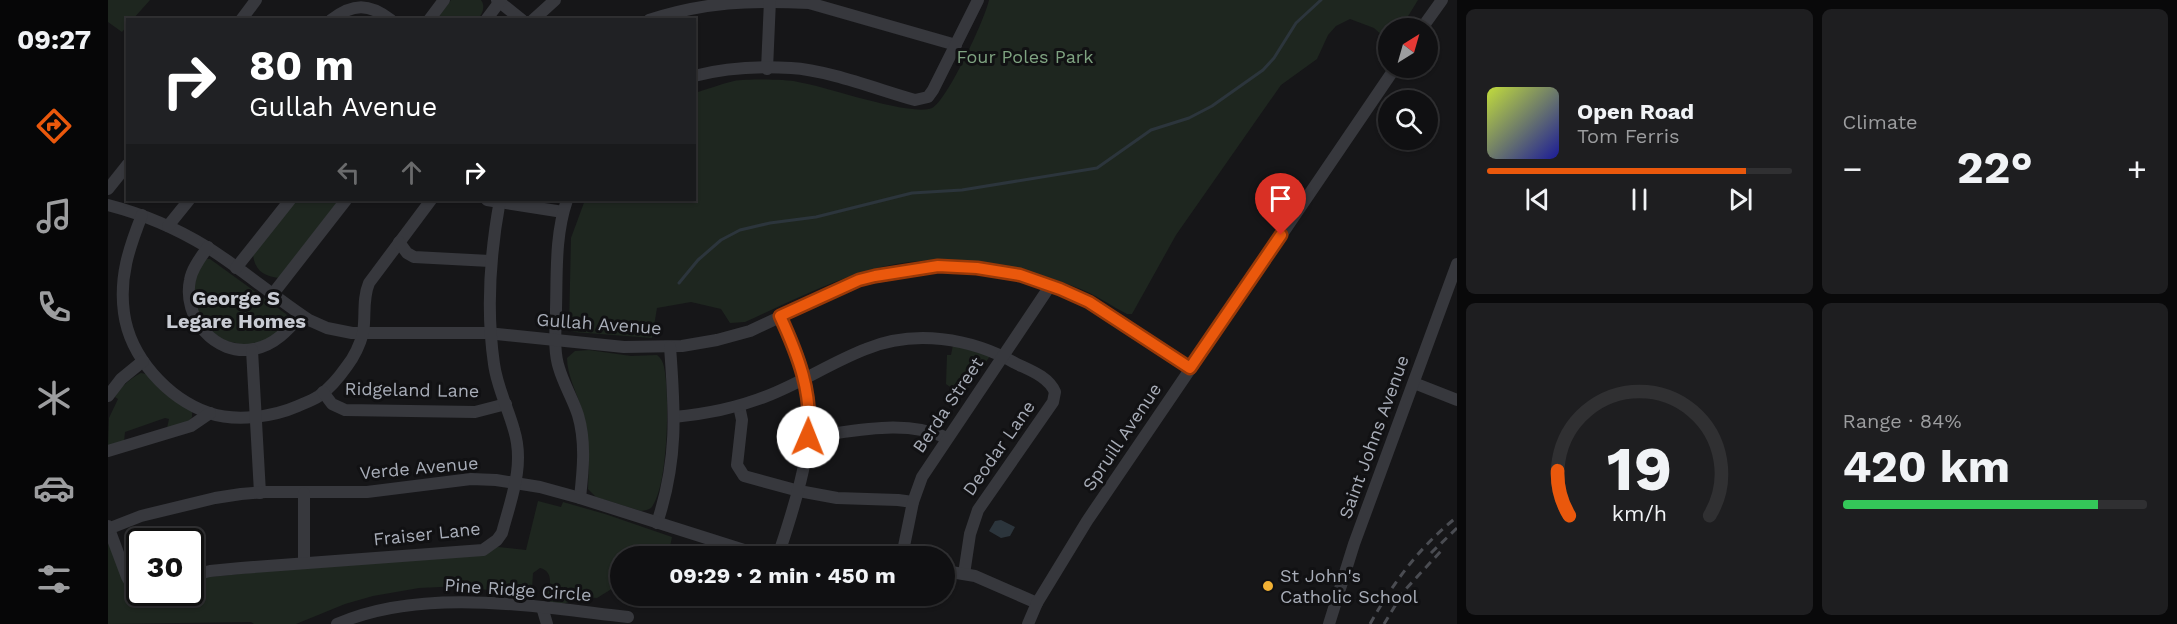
<!DOCTYPE html>
<meta charset="utf-8">
<style>
:root{--surface:#101012;--page:#1e1e20;--text:#f1f3f6;--muted:#9c9d9f;--line:#303032;--accent:#ea580c}
body{margin:0;font-family:"Work Sans",sans-serif;background:var(--page);color:var(--text);height:100vh;display:flex;flex-direction:column;font-size:22px;white-space:nowrap}
*{box-sizing:border-box;margin:0}
p{font-size:20px;color:var(--muted)}
.icon{flex:none;width:33px;height:33px;fill:none;stroke:currentColor;stroke-width:2;stroke-linecap:round;stroke-linejoin:round}
.map{position:relative;flex:1;overflow:hidden}
.drawer{display:flex;flex-direction:column;gap:9px;padding:9px;background:#09090a;width:720px}
.drawer>*{flex:none}
.guide{position:absolute;left:18px;top:18px;width:570px;height:183px;border-radius:0px;box-shadow:0 2px 4px #0004,0 0 0 2px var(--line);background:#202124;color:#fff;overflow:hidden}
.needle{width:39px;rotate:37deg}
.buttons{position:absolute;left:1270px;top:18px;display:grid;gap:12px}
.buttons a{display:grid;place-items:center;width:60px;height:60px;border-radius:50%;background:var(--surface);box-shadow:0 2px 4px #0004,0 0 0 2px var(--line);font-size:30px}
.speed{position:absolute;left:18px;top:528px;display:flex;gap:12px;font-size:30px;font-weight:700;text-align:center}
.speed>*{display:grid;place-content:center;width:78px;height:78px;border-radius:50%;background:var(--surface);box-shadow:0 2px 4px #0004,0 0 0 2px var(--line);line-height:1}
.speed .limit{border:3px solid #111;border-radius:9px;background:#fff;color:#111}
.pin{position:absolute;display:grid;place-items:center;width:51px;height:51px;color:#fff;margin:-62px -26px;border-radius:50% 50% 50% 0;rotate:-45deg;box-shadow:0 0 6px #0007}
.pin .icon{rotate:45deg}
.me{position:absolute;width:66px;margin:-33px;rotate:1deg;stroke-linejoin:round;filter:drop-shadow(0 0 4px #0008)}
.turn{display:flex;align-items:center;gap:21px;height:126px;padding:0 24px;font-size:27px}
.turn .icon{width:78px;height:78px;stroke-width:2.5}
.turn b{display:block;font-size:42px;line-height:51px}
.lanes{display:flex;align-items:center;height:57px;padding:0 24px;background:#0003;justify-content:center;gap:30px;direction:ltr}
.lanes .off{opacity:.35}
.big{font-size:45px;font-weight:700;line-height:1.1}
.drawer .card{flex:1;display:flex;flex-direction:column;justify-content:center;gap:9px;min-width:0;padding:0 21px;border-radius:9px;background:var(--page)}
.drawer .dial{align-items:center;gap:0}
.dial svg{height:156px;overflow:visible;fill:none;stroke:var(--line);stroke-width:7;stroke-linecap:round;text-anchor:middle}
.dial text{fill:var(--text);stroke:none}
.song{display:flex;align-items:center;gap:18px}
.cover{width:72px;height:72px;border-radius:9px;background:linear-gradient(135deg,hsl(70 70% 55%),hsl(240 70% 35%))}
.played{height:6px;border-radius:3px;background:linear-gradient(90deg,var(--accent) 85%,var(--line) 85%)}
.keys{display:flex;justify-content:space-around;direction:ltr}
.heat{display:flex;justify-content:space-between;align-items:center;font-size:33px;direction:ltr}
.charge{height:9px;border-radius:4px;background:linear-gradient(90deg,#34c759 84%,var(--line) 0)}
.drawer .tiles{flex:1;display:grid;gap:9px;grid-template-columns:repeat(2,1fr)}
.trip{position:absolute;left:502px;top:546px;width:345px;height:60px;border-radius:30px;background:var(--surface);box-shadow:0 2px 4px #0004,0 0 0 2px var(--line);font-weight:700;line-height:60px;text-align:center}
main{display:flex;flex:1;min-height:0}
.menu{display:flex;flex-direction:column;width:108px;justify-content:space-around;align-items:center;background:#060607;color:var(--muted)}
.menu .icon{width:42px;height:42px}
.menu .on{color:var(--accent)}
.menu b{font-size:27px;color:var(--text)}
.map>svg:first-child{display:block}
.green{fill:#1e261f}
.water{fill:#2c353c}
.lines{fill:none;stroke-linecap:round;stroke-linejoin:round}
.stream{stroke:#2c353c;stroke-width:3}
.minor{stroke:#37383d;stroke-width:12}
.rail{stroke:#4a4c52;stroke-width:3;stroke-dasharray:8 6;stroke-linecap:butt}
.route-casing{stroke:#983908;stroke-width:15}
.route{stroke:#ea580c;stroke-width:10}
.poi-dot{fill:#f2b134;stroke:#111113;stroke-width:2}
.labels{text-anchor:middle;stroke-width:6;stroke-linejoin:round;paint-order:stroke}
.park-label{font-size:18px;fill:#7fa381;stroke:#111113}
.street-label{font-size:18px;fill:#a8adb8;stroke:#111113}
.poi-label{font-size:18px;fill:#a8adb8;stroke:#111113;text-anchor:start}
.neighbourhood-label{font-size:20px;font-weight:bold;fill:#c9ccd4;stroke:#111113}
</style>
<main>
<nav class="menu">
<b>09:27</b>
<svg class="icon on" aria-label="directions" viewBox="0 0 24 24"><path d="M12 3l9 9-9 9-9-9zM9 14v-3h6M13 9l2 2-2 2"/></svg>
<svg class="icon" aria-label="music" viewBox="0 0 24 24"><path d="M9 18V5l10-2v13"/><circle cx="6" cy="18" r="3"/><circle cx="16" cy="16" r="3"/></svg>
<svg class="icon" aria-label="phone" viewBox="0 0 24 24"><path d="M5 4h4l2 5-3 2q2 4 5 5l2-3 5 2v4C11 20 4 13 5 4z"/></svg>
<svg class="icon" aria-label="climate" viewBox="0 0 24 24"><path d="M12 3v18M4 7l16 10M4 17L20 7"/></svg>
<svg class="icon" aria-label="car" viewBox="0 0 24 24"><path d="M5 17H2v-5l4-1 3-4h7l3 4 3 1v5h-3M9 17h6M6 11h13"/><circle cx="7" cy="17" r="2"/><circle cx="17" cy="17" r="2"/></svg>
<svg class="icon" aria-label="filters" viewBox="0 0 24 24"><path d="M4 7h16M4 17h16"/><circle cx="9" cy="7" r="2"/><circle cx="15" cy="17" r="2"/></svg>
</nav>
<div class="map">
<svg width="1349" height="624" viewBox="0 0 1349 624">
<rect width="100%" height="100%" fill="#161618"/>
<g class="green">
<polygon points="0,0 42,0 25,19 20,20 19,26 14,32 0,22"/>
<path d="M343 0H373C378 7 374 14 370 19L328 20Z"/>
<path d="M881 0H1310L1294 26 1291 28H1281V37L1278 39 1266 28 1242 19 1228 26 1220 35 1209 59 1173 85 1068 235 1024 314H1019C1003 306 987 294 970 288 908 264 839 251 773 267 726 279 681 302 637 322L622 323 613 309 583 302 549 308 544 338 466 332 461 327 463 238 477 200H586L587 93C600 89 613 84 626 81 639 79 677 79 690 82 717 86 803 117 824 108 839 101 877 19 881 0Z"/>
<path d="M187 200H231L171 278C156 276 147 271 145 255Z"/>
<polygon points="99,259 102,259 178,314 181,318 180,324 171,335 143,346 118,341 107,335 97,326 85,299 89,270"/>
<polygon points="845,345 882,356 855,396 838,384 839,355 843,355"/>
<path d="M481 350 523 356 549 355C553 358 555 362 556 367 562 393 560 484 545 505 543 510 538 510 533 511L488 497 480 489C481 463 482 438 475 413 470 395 459 376 459 358L467 351Z"/>
<path d="M33 373 38 374 84 412V417L80 422 59 428 61 419 57 418 17 432 16 442 3 446 0 445 1 418 10 399 7 397C12 387 23 378 33 373Z"/>
<path d="M430 501 453 507 455 502 497 514 564 537 560 556H513V579L510 585 489 598 475 597 455 604 442 602 439 594C443 585 445 571 432 568L425 573 424 589 420 585 414 592 417 596 405 601 393 592 353 586 311 588 265 596 237 604 188 624H146L143 622 0 624V540L32 592H82L83 579 390 547 418 550Z"/>
</g>
<polygon class="water" points="893,520 907,527 902,536 893,538 881,531 887,521"/>
<g class="lines">
<polyline class="stream" points="571,283 590,260 613,240 632,230 662,223 708,217 804,193 854,190 989,168 1043,130 1081,118 1104,106 1155,70 1166,58 1188,23 1213,0"/>
<g class="minor">
<polyline points="389,0 414,20"/>
<polyline points="133,20 148,0"/>
<path d="M223 20C245 3 261 3 283 20"/>
<polyline points="321,20 336,0"/>
<polyline points="378,20 393,0"/>
<polyline points="425,20 447,0"/>
<path d="M541 20C596 2 643 0 701 3L848 45"/>
<polyline points="1314,28 1334,0"/>
<polyline points="659,69 662,0"/>
<path d="M586 76C616 68 652 66 683 68 720 70 771 90 807 100L820 97 825 90 870 0"/>
<polyline points="0,189 20,164"/>
<polyline points="379,200 455,212"/>
<path d="M459 200C447 235 449 272 448 309 448 328 445 350 451 368 456 385 465 399 470 415 478 442 475 470 472 498"/>
<path d="M0 205C35 214 68 228 99 247 134 269 166 297 201 320L219 328 244 333H379L516 347 574 346 609 340 642 331 751 280 830 266 869 268 912 275 952 289 981 302 1082 368"/>
<path d="M34 215C21 248 11 277 16 313 22 357 59 398 101 413 128 422 165 417 190 406 197 403 205 400 211 396 221 389 232 376 239 366 246 357 252 344 255 333 258 316 254 300 261 283L323 200"/>
<polyline points="60,226 81,200"/>
<polyline points="291,242 299,253 306,257 382,261"/>
<path d="M100 247C93 257 84 268 82 280 74 317 107 357 146 349 167 345 180 330 193 315"/>
<polyline points="128,268 182,200"/>
<polyline points="164,295 238,200"/>
<polyline points="144,350 152,493"/>
<polyline points="1306,383 1349,400"/>
<polyline points="215,392 224,404 237,410 367,412 398,404"/>
<polyline points="0,396 13,379 35,361"/>
<polyline points="631,406 634,420 629,465 636,476 691,491 729,498 790,500 805,502"/>
<path d="M566 417C599 414 629 408 659 396 693 383 724 362 758 349 806 329 863 338 907 363 921 370 940 376 947 392L945 402 870 510 862 534 856 574"/>
<path d="M700 437C745 432 796 418 839 438"/>
<polyline points="0,451 83,426 102,413"/>
<path d="M549 523C570 460 567 412 562 347"/>
<polyline points="0,526 19,577 22,582 32,589"/>
<polyline points="0,529 33,516 107,498 133,494 157,492 259,492 363,479 388,480 432,487 472,498 655,556"/>
<path d="M670 556C689 498 712 434 695 372 690 353 681 334 672 316"/>
<polyline points="794,556 805,502 814,477 942,286"/>
<polyline points="196,563 196,493"/>
<polyline points="837,571 867,576 929,603"/>
<path d="M82 576 102 571 133 568 375 550 389 540 394 533C403 499 417 465 406 430 400 408 389 387 386 364 378 309 382 254 392 200"/>
<polyline points="434,607 439,624"/>
<path d="M229 624C315 586 429 607 520 617"/>
<polyline points="920,624 929,603 979,521 1287,68"/>
<polyline points="1221,624 1246,544 1349,264"/>
</g>
<g class="rail">
<polyline points="1323,553 1349,528"/>
<path d="M1262 624C1285 583 1312 546 1349 517"/>
<polyline points="1276,624 1296,591 1333,551"/>
</g>
</g>
<g class="lines">
<g class="route-casing">
<path id="route" d="M700 437C705 393 690 355 672 316L751 280 767 276 830 266 869 268 912 275 952 289 981 302 1082 368 1173 235"/>
</g>
<use href="#route" class="route"/>
</g>
<circle class="poi-dot" cx="1160" cy="586" r="6"/>
<g class="labels">
<g class="park-label">
<text x="917" y="63">Four Poles Park</text>
</g>
<g class="street-label">
<text transform="translate(491 324) rotate(4)" y="6">Gullah Avenue</text>
<text transform="translate(304 390) rotate(1)" y="6">Ridgeland Lane</text>
<text transform="translate(840 405) rotate(-56)" y="6">Berda Street</text>
<text transform="translate(1014 437) rotate(-56)" y="6">Spruill Avenue</text>
<text transform="translate(1266 437) rotate(-70)" y="6">Saint Johns Avenue</text>
<text transform="translate(891 448) rotate(-55)" y="6">Deodar Lane</text>
<text transform="translate(311 468) rotate(-5)" y="6">Verde Avenue</text>
<text transform="translate(319 534) rotate(-6)" y="6">Fraiser Lane</text>
<text transform="translate(410 590) rotate(4)" y="6">Pine Ridge Circle</text>
</g>
<g class="poi-label">
<text x="1172" y="582">St John's<tspan x="1172" dy="21">Catholic School</tspan></text>
</g>
<g class="neighbourhood-label">
<text x="128" y="305">George S<tspan x="128" dy="23">Legare Homes</tspan></text>
</g>
</g>
</svg>
<div class="buttons">
<a><svg class="needle" viewBox="-14 -14 28 28"><path d="M0-13l5 13h-10z" fill="#e53935"/><path d="M0 13l5-13h-10z" fill="#9c9d9f"/></svg></a>
<a><svg class="icon" aria-label="search" viewBox="0 0 24 24"><circle cx="10" cy="10" r="6"/><path d="M15 15l6 6"/></svg></a>
</div>
<div class="speed"><div class="limit">30</div></div>
<div class="pin" style="left:1173px;top:235px;background:#d93025"><svg class="icon" aria-label="arrive" viewBox="0 0 24 24"><path d="M6 21V4h12l-3 4 3 4H6"/></svg></div>
<svg class="me" style="left:700px;top:437px" viewBox="-20 -20 40 40"><circle r="19" fill="#fff"/><path d="M0-13L10 11 0 6-10 11z" fill="#ea580c"/></svg>
<div class="trip">09:29 · 2 min · 450 m</div>
<div class="guide">
<div class="turn"><svg class="icon" aria-label="right" viewBox="0 0 24 24"><path d="M7 20v-9h11M14 6l5 5-5 5"/></svg><div><b>80 m</b>Gullah Avenue</div></div>
<div class="lanes"><svg class="icon off" aria-label="left" viewBox="0 0 24 24"><path d="M17 20v-9H6M10 6l-5 5 5 5"/></svg><svg class="icon off" aria-label="ahead" viewBox="0 0 24 24"><path d="M12 20V5M6 11l6-6 6 6"/></svg><svg class="icon" aria-label="right" viewBox="0 0 24 24"><path d="M7 20v-9h11M14 6l5 5-5 5"/></svg></div>
</div>
</div>
<section class="drawer">
<div class="tiles">
<div class="card">
<div class="song"><i class="cover"></i><div><b>Open Road</b><p>Tom Ferris</p></div></div>
<div class="played"></div>
<div class="keys"><svg class="icon" aria-label="previous" viewBox="0 0 24 24"><path d="M18 5L8 12l10 7zM5 5v14"/></svg><svg class="icon" aria-label="pause" viewBox="0 0 24 24"><path d="M8 5v14M16 5v14"/></svg><svg class="icon" aria-label="next" viewBox="0 0 24 24"><path d="M6 5l10 7-10 7zM19 5v14"/></svg></div>
</div>
<div class="card"><p>Climate</p>
<div class="heat"><a>−</a><b class="big">22°</b><a>+</a></div>
</div>
<div class="card dial"><svg viewBox="0 0 100 80">
<path d="M14 69A42 42 0 1 1 86 69"/>
<path d="M14 69A42 42 0 0 1 8 46" stroke="#ea580c"/>
<text x="50" y="56" font-size="32" font-weight="700">19</text>
<text x="50" y="72" font-size="11">km/h</text>
</svg></div>
<div class="card"><p>Range · 84%</p><b class="big">420 km</b><div class="charge"></div></div>
</div>
</section>
</main>
